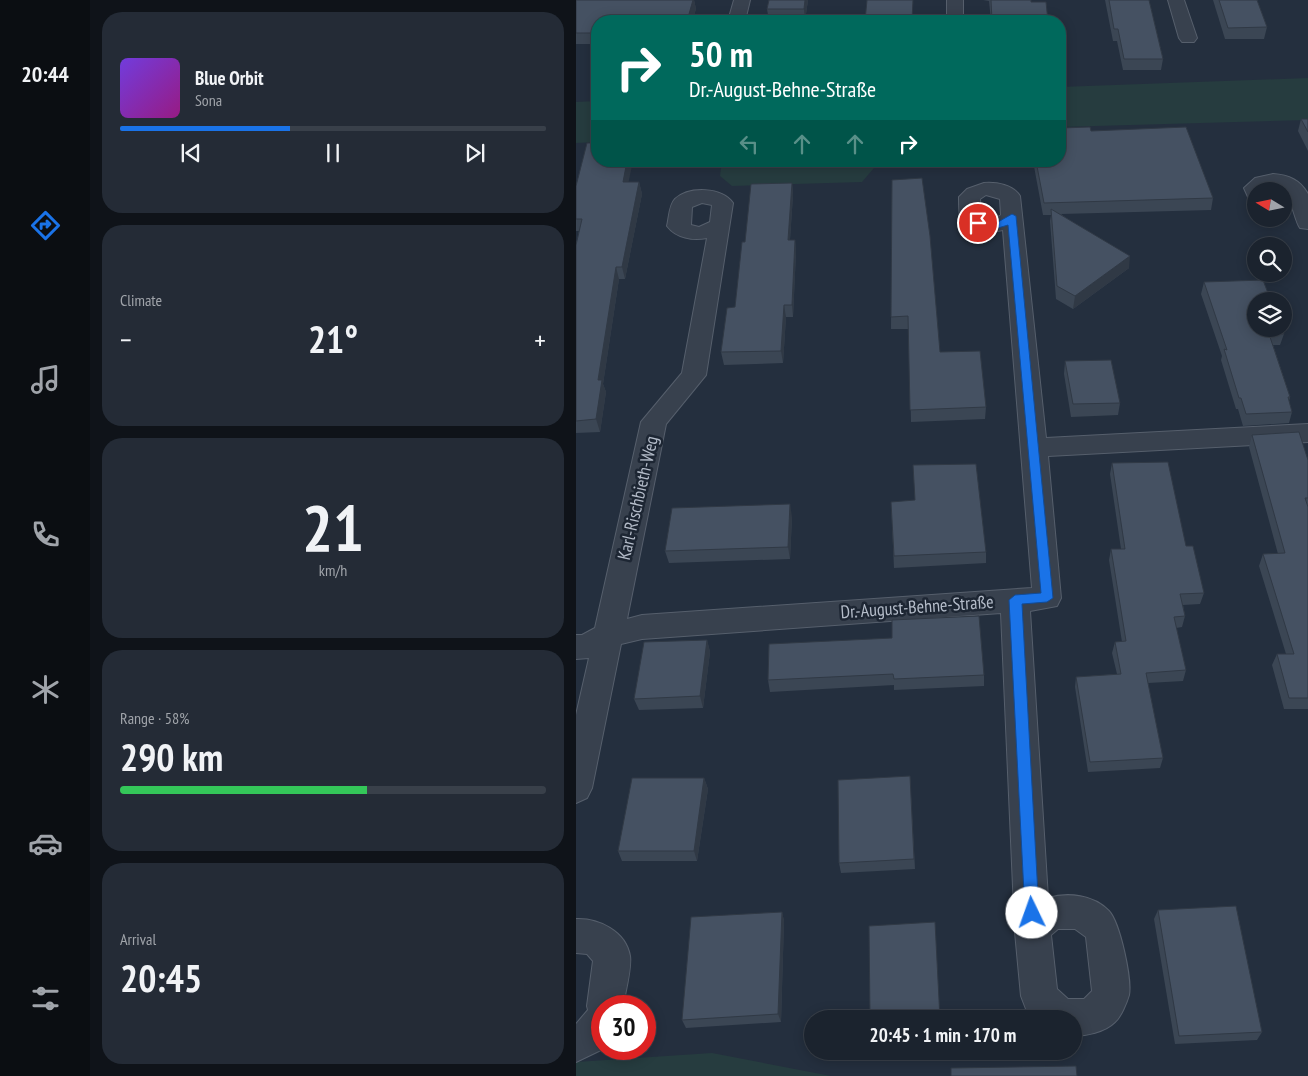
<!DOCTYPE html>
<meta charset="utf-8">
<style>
:root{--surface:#1b232e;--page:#242b36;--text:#f1f3f6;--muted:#a0a4aa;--line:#39404a;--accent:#1a73e8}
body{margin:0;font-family:"PT Sans Narrow",sans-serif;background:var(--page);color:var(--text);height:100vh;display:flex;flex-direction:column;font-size:19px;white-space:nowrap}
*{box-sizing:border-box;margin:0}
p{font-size:16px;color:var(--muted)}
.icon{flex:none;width:28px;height:28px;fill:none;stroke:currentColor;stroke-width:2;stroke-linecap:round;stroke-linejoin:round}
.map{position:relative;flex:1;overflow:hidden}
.sheet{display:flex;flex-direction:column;gap:12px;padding:12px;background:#0f1319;width:486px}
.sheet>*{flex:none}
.hud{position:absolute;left:15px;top:15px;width:475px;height:152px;border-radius:20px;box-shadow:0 2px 12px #0003,0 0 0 1px var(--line);background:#00695c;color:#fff;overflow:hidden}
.needle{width:32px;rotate:280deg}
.buttons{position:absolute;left:671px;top:182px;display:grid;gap:10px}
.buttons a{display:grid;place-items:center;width:45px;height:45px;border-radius:50%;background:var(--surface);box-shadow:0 2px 12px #0003,0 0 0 1px var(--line);font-size:25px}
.speed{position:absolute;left:15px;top:995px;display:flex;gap:10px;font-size:25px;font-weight:700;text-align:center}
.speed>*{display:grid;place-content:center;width:65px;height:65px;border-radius:50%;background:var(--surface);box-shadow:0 2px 12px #0003,0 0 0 1px var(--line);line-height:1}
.speed .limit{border:8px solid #d22;background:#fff;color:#111}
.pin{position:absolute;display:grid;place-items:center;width:42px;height:42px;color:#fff;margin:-21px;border:2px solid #fff;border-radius:50%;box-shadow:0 1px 5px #0007}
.me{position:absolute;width:55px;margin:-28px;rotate:357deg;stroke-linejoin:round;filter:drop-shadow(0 0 4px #0008)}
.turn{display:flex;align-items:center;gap:18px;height:105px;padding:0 15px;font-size:22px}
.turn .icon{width:65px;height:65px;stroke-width:2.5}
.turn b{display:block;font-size:35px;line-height:42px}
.lanes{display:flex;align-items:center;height:48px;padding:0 15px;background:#0003;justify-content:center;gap:25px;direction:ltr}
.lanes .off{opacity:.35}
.big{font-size:38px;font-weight:800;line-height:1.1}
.sheet .card{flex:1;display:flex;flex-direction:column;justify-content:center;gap:8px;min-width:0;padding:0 18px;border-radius:20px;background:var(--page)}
.sheet .dial{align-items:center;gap:0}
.dial b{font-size:65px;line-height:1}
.song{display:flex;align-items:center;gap:15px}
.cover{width:60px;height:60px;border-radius:8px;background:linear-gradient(135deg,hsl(260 70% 55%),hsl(310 70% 35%))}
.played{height:5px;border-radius:2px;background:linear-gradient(90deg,var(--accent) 40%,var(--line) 40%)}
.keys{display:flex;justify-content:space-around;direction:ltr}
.heat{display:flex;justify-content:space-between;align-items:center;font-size:28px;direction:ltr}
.charge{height:8px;border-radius:4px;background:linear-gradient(90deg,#34c759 58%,var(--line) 0)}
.trip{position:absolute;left:228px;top:1010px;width:278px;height:50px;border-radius:25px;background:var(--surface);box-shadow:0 2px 12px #0003,0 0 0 1px var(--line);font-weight:800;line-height:50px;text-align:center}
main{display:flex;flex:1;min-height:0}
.tabs{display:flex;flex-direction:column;width:90px;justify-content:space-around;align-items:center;background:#0b0e12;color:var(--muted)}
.tabs .icon{width:35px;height:35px}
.tabs .active{color:var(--accent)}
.tabs b{font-size:22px;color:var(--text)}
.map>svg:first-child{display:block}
.green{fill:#263c3f}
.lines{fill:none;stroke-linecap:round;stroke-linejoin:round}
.street-casing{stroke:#565f6c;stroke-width:2}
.street{fill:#38414e;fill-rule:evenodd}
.wall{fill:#3b4654}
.shaded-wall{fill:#303945}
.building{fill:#455162;stroke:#303945}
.route{fill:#1a73e8;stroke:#114b97}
.labels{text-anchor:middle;stroke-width:5;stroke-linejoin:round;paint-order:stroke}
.street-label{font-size:18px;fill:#b4bcc9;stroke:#1d2633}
</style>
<main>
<nav class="tabs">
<b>20:44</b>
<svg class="icon active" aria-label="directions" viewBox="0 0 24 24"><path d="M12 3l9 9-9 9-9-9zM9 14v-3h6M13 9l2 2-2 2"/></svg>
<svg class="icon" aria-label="music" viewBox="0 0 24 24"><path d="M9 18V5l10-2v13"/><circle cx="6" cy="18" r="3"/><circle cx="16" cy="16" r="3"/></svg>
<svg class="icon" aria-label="phone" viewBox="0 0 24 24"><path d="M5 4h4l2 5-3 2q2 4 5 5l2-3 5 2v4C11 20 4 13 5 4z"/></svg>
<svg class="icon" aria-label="climate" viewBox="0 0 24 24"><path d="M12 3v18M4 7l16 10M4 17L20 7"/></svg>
<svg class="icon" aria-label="car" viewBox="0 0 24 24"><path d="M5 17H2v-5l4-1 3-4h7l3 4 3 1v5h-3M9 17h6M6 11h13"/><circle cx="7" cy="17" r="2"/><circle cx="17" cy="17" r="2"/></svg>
<svg class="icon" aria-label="filters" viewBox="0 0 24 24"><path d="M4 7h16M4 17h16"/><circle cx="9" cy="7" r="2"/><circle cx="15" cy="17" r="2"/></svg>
</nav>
<section class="sheet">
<div class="card">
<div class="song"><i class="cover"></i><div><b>Blue Orbit</b><p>Sona</p></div></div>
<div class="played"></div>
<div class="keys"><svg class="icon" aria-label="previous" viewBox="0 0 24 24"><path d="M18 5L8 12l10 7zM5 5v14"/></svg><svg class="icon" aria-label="pause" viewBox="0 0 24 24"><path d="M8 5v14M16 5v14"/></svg><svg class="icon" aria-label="next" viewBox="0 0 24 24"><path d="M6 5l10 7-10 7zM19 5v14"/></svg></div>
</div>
<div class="card"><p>Climate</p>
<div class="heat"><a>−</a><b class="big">21°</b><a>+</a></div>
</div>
<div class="card dial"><b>21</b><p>km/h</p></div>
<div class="card"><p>Range · 58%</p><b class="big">290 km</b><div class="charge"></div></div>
<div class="card"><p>Arrival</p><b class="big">20:45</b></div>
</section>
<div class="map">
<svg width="732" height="1076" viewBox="0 0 732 1076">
<rect width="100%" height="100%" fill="#242f3e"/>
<g class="green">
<polygon points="732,78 732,120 484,127 484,87"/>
<polygon points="21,101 21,142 0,143 0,102"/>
<polygon points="146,161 304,161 286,182 156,186 144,176"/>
<polygon points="136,1053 255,1076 0,1076 0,1062"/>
</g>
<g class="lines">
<g class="street-casing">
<g id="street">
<polygon points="158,0 174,0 169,21 152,21"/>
<rect x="371" y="0" width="16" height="21"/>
<polygon points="592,0 608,0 621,38 618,42 606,42 603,38"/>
<path d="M697 174C713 175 724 180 732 194V229L724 228C715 214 715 176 689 189V191H680V201L673 199 668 188 679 178Z"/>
<path d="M408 183C421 182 437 185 444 196L470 438 732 424V442L472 456 485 598 481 606 454 611 472 898C492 892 518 895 533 911 544 923 556 979 553 995 551 1002 545 1017 539 1022 529 1032 510 1036 496 1036V1019H458L450 1009 445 996 439 932 425 613 66 639 45 644 16 788 11 798 0 803V715L13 658 0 659V635H6L19 628 65 422 106 373 131 238C117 241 100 238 91 226 93 218 93 205 99 199 113 186 146 187 157 203L130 375 90 424 51 619 66 615 456 588 427 230C415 233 388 231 384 217 383 211 383 203 383 197L391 189ZM410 195 424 199 425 215 419 219 405 215 404 199ZM126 203 136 205 134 222 123 227 115 225 116 207ZM482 929H499L510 937 516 991 508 999H492L481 989 475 935Z"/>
<path d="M0 919C22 918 50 931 54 956 56 968 49 993 47 1006H26L27 1049 0 1062V1024L12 1010 11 1006 17 961 11 954 0 953Z"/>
</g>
</g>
<use href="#street" class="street"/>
</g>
<g class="wall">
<polygon points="0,0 118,0 120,9 116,21 21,21 21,44 0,44"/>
<polygon points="193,0 232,0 229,21 193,21 191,9"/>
<polygon points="407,0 455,0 455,2 472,21 415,21 413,1"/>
<polygon points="529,0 573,0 587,59 585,70 547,70 541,41 537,41"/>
<polygon points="637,0 681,0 691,27 688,39 649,39"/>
<polygon points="725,119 732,119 732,151 722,131"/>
<polygon points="515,131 637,198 635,210 485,214 553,268 497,309 480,299 474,221 475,215 467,215 457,161 484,161"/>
<polygon points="316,180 364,352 410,407 409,419 335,422 333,329 315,329"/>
<polygon points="52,182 63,182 66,194 49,279 43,279 27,384 30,392 24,432 0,433 0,245 3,231 0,231 0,186"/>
<polygon points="216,183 217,195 214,240 219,240 220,252 217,317 210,317 207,363 148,365 145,352 159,307 169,242"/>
<polygon points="628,282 708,334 704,345 697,345 714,397 713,401 716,412 713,423 667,426 662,409 660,409 645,360 646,356 625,294"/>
<polygon points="489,361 544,403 542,415 495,417 488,374"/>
<polygon points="676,435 732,460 732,709 708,709 696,665 701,654 710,654 683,566 687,554 702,554 673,447"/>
<polygon points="536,463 610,546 628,593 624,604 607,605 609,616 606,627 600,628 610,670 607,681 572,683 587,758 584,768 512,772 499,687 500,677 541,674 536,653 539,642 546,642 533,560 535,549 545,549 534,474"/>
<polygon points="315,502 410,552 410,563 318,568"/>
<polygon points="216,517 214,559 93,563 89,551"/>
<polygon points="131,640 134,652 127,708 63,710 58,699"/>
<polygon points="193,644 408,675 408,686 318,690 318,685 194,692 192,680"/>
<polygon points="334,776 339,869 265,873 263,863"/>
<polygon points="128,778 132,789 121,861 46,861 42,851"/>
<polygon points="582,910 686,1032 681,1040 599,1044 578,919"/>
<polygon points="206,912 208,921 205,1022 110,1028 106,1020"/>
</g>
<g class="shaded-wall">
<polygon points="114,0 118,0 120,9 116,21 111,21"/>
<polygon points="229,0 232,0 229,21 228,9"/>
<polygon points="51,161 57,161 50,194 47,182"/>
<polygon points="63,182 66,194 49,279 46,267"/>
<polygon points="216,183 217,195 213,253 212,240"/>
<polygon points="219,240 220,252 217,317 216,305"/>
<polygon points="554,256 553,268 497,309 499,296"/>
<polygon points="40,267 43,279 27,384 30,392 24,432 20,419 22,380"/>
<polygon points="208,305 210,317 207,363 205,351"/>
<polygon points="214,504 216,517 214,559 212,547"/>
<polygon points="131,640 134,652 127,708 124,696"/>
<polygon points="128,778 132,789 121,861 118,851"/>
<polygon points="206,912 208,921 205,1022 202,1014"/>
</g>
<g class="building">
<polygon points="0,0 117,0 111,21 21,21 21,33 0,33"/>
<polygon points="193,0 229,0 228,9 191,9"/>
<polygon points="291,0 337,0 336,21 289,21"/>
<polygon points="415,0 455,0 455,2 470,2 472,21 416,21"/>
<polygon points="533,0 573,0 587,59 548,59 542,29 538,29"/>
<polygon points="643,0 681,0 691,27 652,28"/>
<polygon points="725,119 732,119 732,132"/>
<polygon points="514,127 515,131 610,127 637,198 468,203 460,161 484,161 484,128"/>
<polygon points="11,143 21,143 21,161 51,161 47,182 63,182 46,267 40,267 22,380 26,380 20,419 0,421 0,245 6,219 0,219 0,186"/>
<polygon points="346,178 354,236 364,352 404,351 410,407 334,410 332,316 315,317 316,180"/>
<polygon points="216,183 212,240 219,240 216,305 208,305 205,351 145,352 151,308 159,307 166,242 169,242 175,184"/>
<polygon points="475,209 554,256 499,296 481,286"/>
<polygon points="687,280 695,301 680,301 680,329 706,329 708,334 693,334 714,397 712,397 716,412 670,414 665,398 663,398 648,349 651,350 628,282"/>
<polygon points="535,360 544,403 497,404 489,361"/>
<polygon points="723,432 732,460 732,498 729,498 732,507 732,698 713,698 701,654 718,654 687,554 709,553 676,435"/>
<polygon points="592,462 610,546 617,546 628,593 604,594 609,616 598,617 610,670 570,673 587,758 514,762 500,677 545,674 539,642 550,641 535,549 549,549 536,463"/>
<polygon points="400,464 410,552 318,556 315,502 339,500 337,465"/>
<polygon points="214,504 212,547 89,551 96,508"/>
<polygon points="403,616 408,675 318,679 317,674 192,680 193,644 316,638 316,620"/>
<polygon points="131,640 124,696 58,699 68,642"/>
<polygon points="334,776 338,859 263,863 262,780"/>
<polygon points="56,778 128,778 118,851 42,851"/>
<polygon points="660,906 686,1032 603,1036 582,910"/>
<polygon points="206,912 202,1014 106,1020 115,917"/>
<polygon points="359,922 364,1019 294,1019 293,926"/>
<polygon points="500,1066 501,1076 375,1076 375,1068"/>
</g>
<polygon class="route" points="436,214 440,216 477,598 471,602 446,604 463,913 461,918 456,920 451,918 449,913 433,600 439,595 465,593 432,225 422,228 398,223 402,220 422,222"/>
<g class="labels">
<g class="street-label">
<text transform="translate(62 498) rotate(-77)" y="6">Karl-Rischbieth-Weg</text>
<text transform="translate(341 607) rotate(-4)" y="6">Dr.-August-Behne-Straße</text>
</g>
</g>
</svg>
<div class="buttons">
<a><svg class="needle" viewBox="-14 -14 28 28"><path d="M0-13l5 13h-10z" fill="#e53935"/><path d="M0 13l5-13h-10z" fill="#a0a4aa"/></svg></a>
<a><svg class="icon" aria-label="search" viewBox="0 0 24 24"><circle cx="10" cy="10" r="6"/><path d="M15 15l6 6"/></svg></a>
<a><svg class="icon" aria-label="layers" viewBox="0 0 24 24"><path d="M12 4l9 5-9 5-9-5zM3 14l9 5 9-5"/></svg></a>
</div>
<div class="speed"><div class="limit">30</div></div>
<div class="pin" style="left:402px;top:223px;background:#d93025"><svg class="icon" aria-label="arrive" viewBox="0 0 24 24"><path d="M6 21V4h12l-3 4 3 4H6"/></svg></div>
<svg class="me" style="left:456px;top:913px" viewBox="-20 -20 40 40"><circle r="19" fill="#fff"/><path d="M0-13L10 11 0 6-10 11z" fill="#1a73e8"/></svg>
<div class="trip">20:45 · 1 min · 170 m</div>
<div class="hud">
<div class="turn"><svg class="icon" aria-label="right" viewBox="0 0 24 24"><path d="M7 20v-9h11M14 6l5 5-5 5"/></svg><div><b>50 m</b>Dr.-August-Behne-Straße</div></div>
<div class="lanes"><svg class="icon off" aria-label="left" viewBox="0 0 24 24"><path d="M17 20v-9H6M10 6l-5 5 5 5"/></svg><svg class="icon off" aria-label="ahead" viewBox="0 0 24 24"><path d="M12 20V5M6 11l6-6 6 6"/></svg><svg class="icon off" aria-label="ahead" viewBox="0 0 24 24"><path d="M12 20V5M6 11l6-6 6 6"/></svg><svg class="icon" aria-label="right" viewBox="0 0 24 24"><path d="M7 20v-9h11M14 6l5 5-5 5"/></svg></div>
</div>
</div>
</main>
